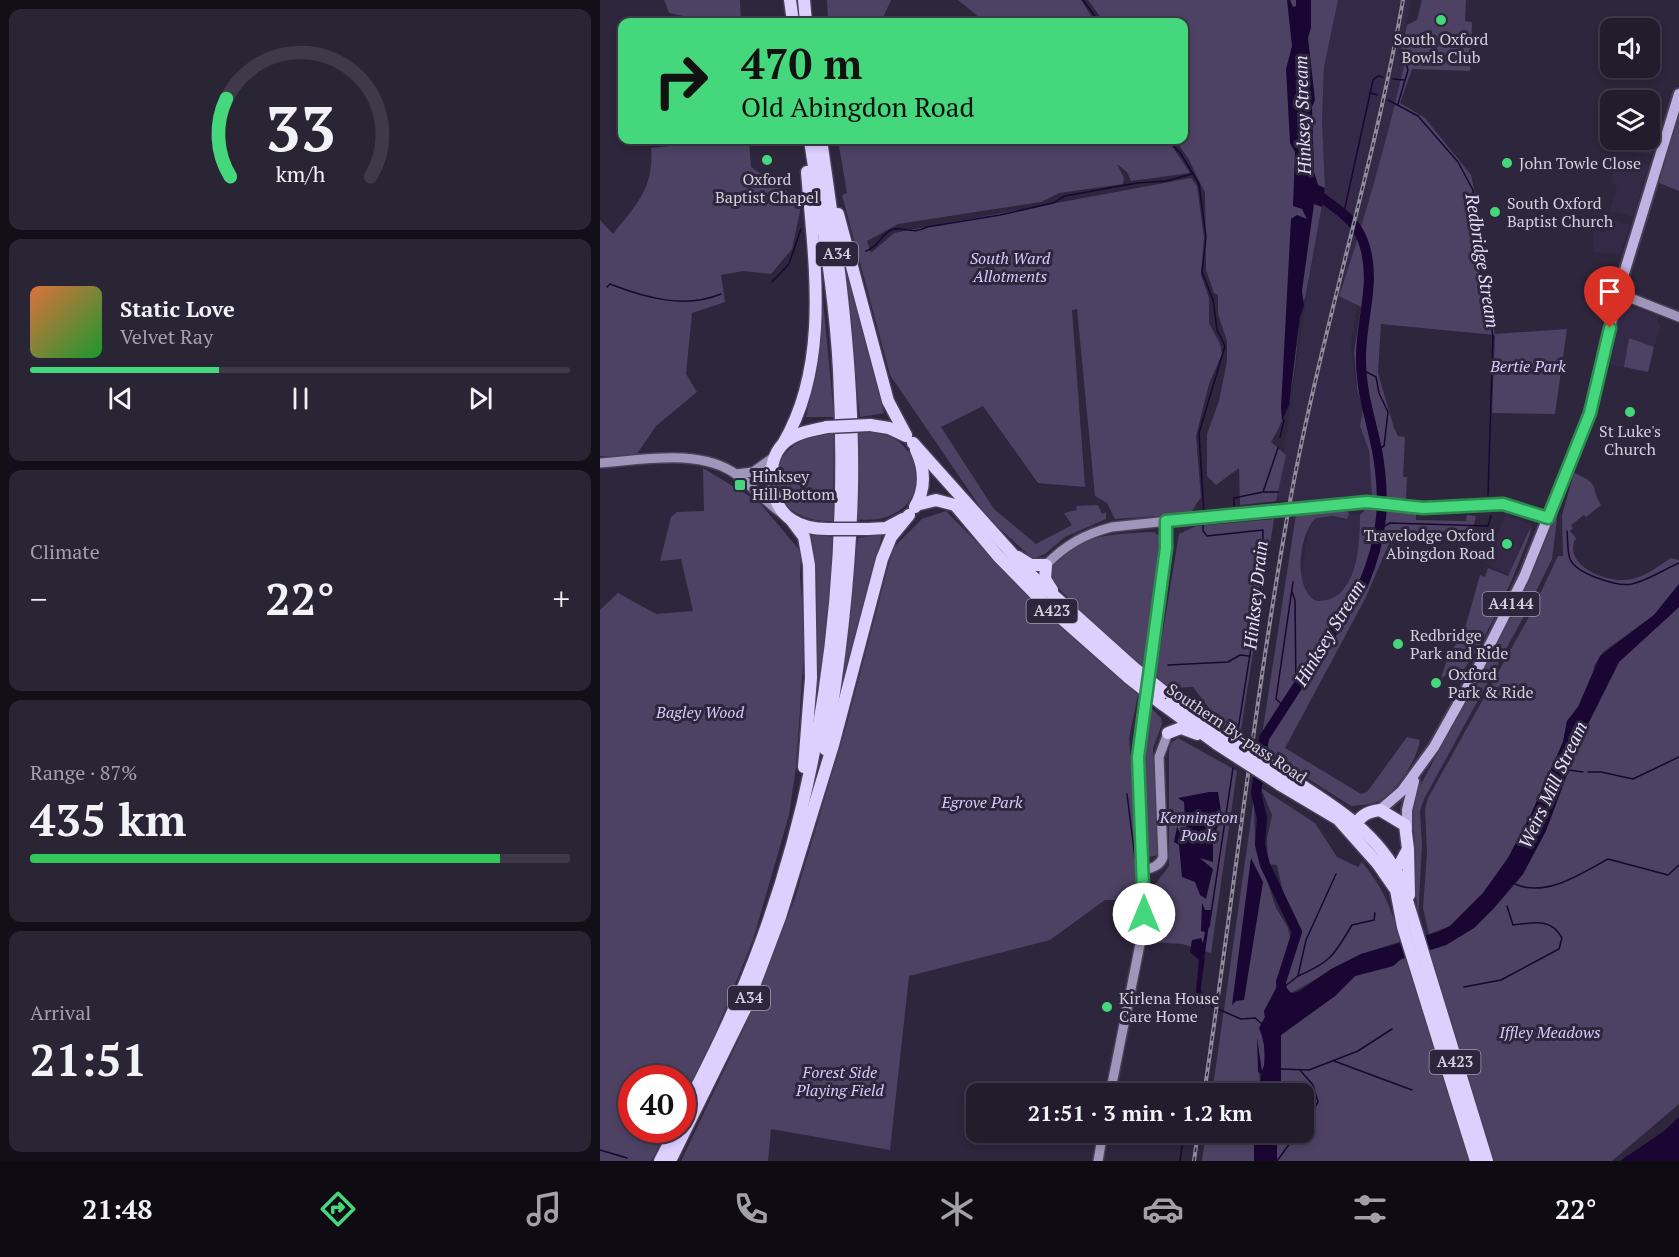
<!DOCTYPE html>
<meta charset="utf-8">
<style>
:root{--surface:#221c2d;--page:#2a2535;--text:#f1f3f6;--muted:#a2a1aa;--line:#3f3a49;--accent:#44d77b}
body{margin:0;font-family:"PT Serif",serif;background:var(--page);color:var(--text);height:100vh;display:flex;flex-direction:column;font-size:22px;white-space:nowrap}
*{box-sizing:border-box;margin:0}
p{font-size:20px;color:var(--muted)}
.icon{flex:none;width:33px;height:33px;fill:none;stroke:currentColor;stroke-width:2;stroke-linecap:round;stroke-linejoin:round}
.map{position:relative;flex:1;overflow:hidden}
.drawer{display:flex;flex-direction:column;gap:9px;padding:9px;background:#130f19;width:600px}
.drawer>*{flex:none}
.hud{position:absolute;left:18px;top:18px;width:570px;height:126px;border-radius:12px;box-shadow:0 3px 9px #0003,0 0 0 2px var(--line);background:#44d77b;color:#111;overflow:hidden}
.buttons{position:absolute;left:1000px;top:18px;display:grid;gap:12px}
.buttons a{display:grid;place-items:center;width:60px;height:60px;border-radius:12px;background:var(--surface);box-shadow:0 3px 9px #0003,0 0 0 2px var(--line);font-size:30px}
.speed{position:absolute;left:18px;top:1065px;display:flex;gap:12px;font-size:30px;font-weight:700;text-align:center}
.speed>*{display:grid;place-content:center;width:78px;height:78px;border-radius:50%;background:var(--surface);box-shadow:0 3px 9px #0003,0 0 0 2px var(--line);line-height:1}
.speed .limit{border:9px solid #d22;background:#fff;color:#111}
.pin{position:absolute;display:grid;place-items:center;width:51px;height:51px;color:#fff;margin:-62px -26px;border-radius:50% 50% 50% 0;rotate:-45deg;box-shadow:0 0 6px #0007}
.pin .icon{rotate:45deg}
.me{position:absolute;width:66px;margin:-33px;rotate:0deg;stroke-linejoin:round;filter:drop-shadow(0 0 4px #0008)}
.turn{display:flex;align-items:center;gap:21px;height:126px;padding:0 24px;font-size:27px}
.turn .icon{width:78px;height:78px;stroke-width:2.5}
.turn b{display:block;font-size:42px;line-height:51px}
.big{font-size:45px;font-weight:600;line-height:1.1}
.drawer .tile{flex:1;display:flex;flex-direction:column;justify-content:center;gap:9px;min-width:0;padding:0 21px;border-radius:12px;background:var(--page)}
.drawer .dial{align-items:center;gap:0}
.dial svg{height:156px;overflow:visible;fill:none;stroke:var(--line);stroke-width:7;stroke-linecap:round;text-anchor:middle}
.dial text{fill:var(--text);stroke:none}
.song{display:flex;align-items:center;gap:18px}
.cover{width:72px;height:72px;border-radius:9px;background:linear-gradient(135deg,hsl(20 70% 55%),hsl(130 70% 35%))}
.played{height:6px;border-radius:3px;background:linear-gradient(90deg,var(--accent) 35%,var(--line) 35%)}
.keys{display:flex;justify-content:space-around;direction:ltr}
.heat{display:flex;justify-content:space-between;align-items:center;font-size:33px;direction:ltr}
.charge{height:9px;border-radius:4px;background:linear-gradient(90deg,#34c759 87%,var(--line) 0)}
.trip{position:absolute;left:366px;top:1083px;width:348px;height:60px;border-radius:12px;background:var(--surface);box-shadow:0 3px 9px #0003,0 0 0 2px var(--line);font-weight:600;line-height:60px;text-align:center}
.menu{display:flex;height:96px;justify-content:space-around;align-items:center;background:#0e0b12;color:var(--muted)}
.menu .icon{width:42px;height:42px}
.menu .selected{color:var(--accent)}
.menu b{font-size:27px;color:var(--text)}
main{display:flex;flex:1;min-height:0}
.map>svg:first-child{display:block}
.built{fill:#342a47}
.green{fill:#4d4264}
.water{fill:#190632}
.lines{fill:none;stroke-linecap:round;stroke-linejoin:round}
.stream{stroke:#190632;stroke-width:1.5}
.river{stroke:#190632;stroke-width:10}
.secondary-casing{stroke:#484156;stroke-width:12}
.primary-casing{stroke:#484156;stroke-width:14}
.highway-casing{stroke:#484156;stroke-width:15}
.secondary{stroke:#a095ba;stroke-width:9}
.primary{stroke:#c0b2e3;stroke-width:10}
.highway{stroke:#ddcffe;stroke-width:12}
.rail-casing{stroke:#918b9d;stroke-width:4}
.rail{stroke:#2d263c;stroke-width:1.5;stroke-dasharray:4.5;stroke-linecap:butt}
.secondary-bridge-casing{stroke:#484156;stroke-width:12;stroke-linecap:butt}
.highway-bridge-casing{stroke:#484156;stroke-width:15;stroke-linecap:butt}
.secondary-bridge{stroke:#a095ba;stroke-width:9}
.highway-bridge{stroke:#ddcffe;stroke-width:12}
.route-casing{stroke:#2c8c50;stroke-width:15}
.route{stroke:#44d77b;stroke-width:10}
.poi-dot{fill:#44d77b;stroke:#2d263c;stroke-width:2}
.labels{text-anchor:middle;stroke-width:6;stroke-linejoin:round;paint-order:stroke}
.shield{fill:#2d263c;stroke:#a19cad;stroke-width:1.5}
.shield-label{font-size:15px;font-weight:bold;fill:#d3cfdd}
.poi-label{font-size:16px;fill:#d3cfdd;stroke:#2d263c;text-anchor:start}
.park-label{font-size:16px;font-style:italic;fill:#d8cafa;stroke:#2d263c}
.street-label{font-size:16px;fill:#d3cfdd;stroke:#2d263c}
.water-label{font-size:18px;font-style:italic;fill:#e7defe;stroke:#2d263c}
</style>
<main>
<section class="drawer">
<div class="tile dial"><svg viewBox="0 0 100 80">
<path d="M14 69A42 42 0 1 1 86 69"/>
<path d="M14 69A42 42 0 0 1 12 29" stroke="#44d77b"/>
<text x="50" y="56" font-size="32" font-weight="700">33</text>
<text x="50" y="72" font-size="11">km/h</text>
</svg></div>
<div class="tile">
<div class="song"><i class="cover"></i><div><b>Static Love</b><p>Velvet Ray</p></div></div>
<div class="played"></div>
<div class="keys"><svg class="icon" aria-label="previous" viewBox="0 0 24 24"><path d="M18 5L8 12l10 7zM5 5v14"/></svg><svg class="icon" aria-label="pause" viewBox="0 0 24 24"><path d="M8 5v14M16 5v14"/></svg><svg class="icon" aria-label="next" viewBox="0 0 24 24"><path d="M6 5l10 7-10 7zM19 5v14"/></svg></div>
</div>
<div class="tile"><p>Climate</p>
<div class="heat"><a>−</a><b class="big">22°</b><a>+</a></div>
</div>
<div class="tile"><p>Range · 87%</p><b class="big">435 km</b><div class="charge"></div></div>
<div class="tile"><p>Arrival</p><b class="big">21:51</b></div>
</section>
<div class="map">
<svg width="1079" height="1161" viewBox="0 0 1079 1161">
<rect width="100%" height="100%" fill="#2d263c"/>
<g class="built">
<polygon points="738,0 811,0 801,51 807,53 795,104 765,220 739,296 757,306 751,343 755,384 763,406 760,427 769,451 772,497 695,502 677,499 716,229 725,188 722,121 724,67"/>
<polygon points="1050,125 1060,129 1051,155 1012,150 1012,140 1050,140"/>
<polygon points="1014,158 1049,164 1033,217 1010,211 1017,185 1012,183"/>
<polygon points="1008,218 1030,225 1020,254 993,252 993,231 1004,232"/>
<polygon points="1028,306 1060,316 1057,323 1061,325 1054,347 1029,339 1024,367 1009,364 1021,313"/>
<polygon points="749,514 760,515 760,542 751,577 745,588 732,598 717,601 707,595 701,581 708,529 716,518 733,516 743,520"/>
<polygon points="906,514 930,525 909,574 885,563"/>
</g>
<g class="green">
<polygon points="64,0 140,0 141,21 129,22 116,17 114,22 69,13"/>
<polygon points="227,0 291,0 281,22 228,22"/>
<polygon points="358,0 481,0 495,22 385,22"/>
<path d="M488 0H738L724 67 722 121 725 188 705 299 702 302 704 306 700 317C695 360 695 405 671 442L686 455 676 501 640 505 639 468 616 485 607 476V434L619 401 627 361V341L618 314V295L614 293 606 270 605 193 588 158 575 140H584V22H504Z"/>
<path d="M822 0H866L865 21 872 22 870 71 812 69 800 103 825 118 871 175 876 199 875 228 883 278 895 334 967 329 955 414 892 413 895 335 781 324 778 373 794 428 798 436 805 437 803 477H807L806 498 801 501 772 497 769 451 760 426 763 408 757 389 754 352 761 307 739 296C766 216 788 136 807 53L801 51 807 25 817 20Z"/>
<polygon points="1079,113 1079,191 1059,183"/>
<path d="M106 140H149L151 167 202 202 192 249 171 274 143 271 121 275 125 302 92 313 86 374 97 392 56 426 35 457 0 456V220L13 234C37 204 54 188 51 148L88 144Z"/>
<polygon points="238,140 568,140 590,173 531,181 527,172 517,164 524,178 523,184 459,193 441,202 298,224 267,241 271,253 294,233 591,178 597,186 604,238 601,275 609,298 609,323 620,344 622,354 609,384 596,436 601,497 590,514 515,519 507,503 495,496 477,309 472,310 485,487 438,483 383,406 341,427 394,509 436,544 472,525 464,513 477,510 476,506 498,505 502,514 506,512 506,519 465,537 445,554 433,559 387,517 290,375 242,195 247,193"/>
<polygon points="244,263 284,413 260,417"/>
<polygon points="222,289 234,417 206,417 217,370"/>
<polygon points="1029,338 1054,347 1048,372 1024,367"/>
<path d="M273 431C319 437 336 497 289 516 279 521 268 519 257 520V432Z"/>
<path d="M223 434H234L233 521C163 524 154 446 223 434Z"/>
<polygon points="103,468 159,502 201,552 200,577 205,636 196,767 189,815 153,940 111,1044 83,1100 82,1078 32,1078 32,1130 68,1130 51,1161 0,1161 0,610 18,593 56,614 93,611 81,559 60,561 71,517 77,512 104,511"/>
<path d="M974 473C1002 485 989 485 1001 505L986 517 984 515 971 525 973 528 970 531 976 538C962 564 1003 581 1024 580 1041 580 1057 567 1071 558L1079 560V584L1054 615 1003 652 994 666 993 674 978 707 967 721 963 742 932 812 908 858 883 893 850 926 829 934 823 908 827 853 825 809 828 798 930 615 958 556H963L962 515Z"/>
<path d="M746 508 749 514 747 519 733 516 716 518C699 533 692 590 717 601 758 602 760 544 760 515L767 508 816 512V520L866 521 867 515 876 516 872 532C844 532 819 529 791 539L766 597 685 748 761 794 767 792 807 737 820 740C817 760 797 791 779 801 771 805 759 805 751 806L660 748 696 514Z"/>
<polygon points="346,511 453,620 538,695 529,738 540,885 531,900 505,900 450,940 309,976 290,1150 171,1129 168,1161 81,1161 146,1024 195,898 246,727 293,548 322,519"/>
<polygon points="958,511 952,559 923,618 824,799 820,811 822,845 818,919 812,845 815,844 812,816 815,795 921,600"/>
<polygon points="674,519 640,736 621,724 593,687 570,688 553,674 556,673 579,534 596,526"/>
<path d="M931 526 930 534C912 582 892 629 863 671L850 673 841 678 846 663 866 625 880 575 885 577 888 568 908 576Z"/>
<path d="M554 532 562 538 546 669 493 626 449 577 450 566C482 534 510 534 554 532Z"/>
<path d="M210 534 233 537C233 563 223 710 212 722L217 638Z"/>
<polygon points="282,535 240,708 236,707 258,538"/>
<polygon points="1079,607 1079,1104 1012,1161 677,1161 677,1133 704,1132 704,1094 681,1093 681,1035 735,996 755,976 793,966 800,960 846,945 874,928 894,908 923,874 980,740 1019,662"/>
<polygon points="549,706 561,718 562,724 553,748 559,855 549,857 543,758"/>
<polygon points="578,738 637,771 611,953 582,944 548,942 551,890 569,866 569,750 571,743"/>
<path d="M661 788 715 823 737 857 758 867 762 862C782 886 792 909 800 939L799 942 761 954 691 993 683 984 702 932 685 901 677 865 668 864 667 838 672 815Z"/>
<polygon points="654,798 655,844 676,908 688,928 691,943 680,981 664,1011 665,1017 660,1027 664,1040 664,1066 663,1070 660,1070 658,1038 660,1093 612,1094"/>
<polygon points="606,1133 654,1133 654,1161 602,1161"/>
</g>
<g class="water">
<polygon points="687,0 690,0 693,7 696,6 696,0 711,0 711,28 708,38 715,100 712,107 714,172 718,185 725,188 722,207 714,204 702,291 704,306 700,317 689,405 682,421 681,408 691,219 697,215 707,219 702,209 693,206 695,152 690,143 686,69 692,46"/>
<path d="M1079 584V607L1019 662 980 740 946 831 923 874 894 908 874 928 846 945 801 959 793 966 755 976 735 996 681 1035V1093H660L661 1074 658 1072 657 1038 662 1071C668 1059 664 1040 659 1028L665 1017 664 1011 680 981 691 993 698 992 731 969 761 954 838 932 850 926 883 893 908 858 932 812 963 742 967 721 978 707 1000 656 1054 615Z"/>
<polygon points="609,792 618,792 622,818 613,836 613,862 600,858 613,869 606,899 600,895 595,882 582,877 579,845 574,842 577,827 581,835 587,828 586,825 577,824 585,818 584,802 578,798"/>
<polygon points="651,858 663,882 644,1000 636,1001 632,1005"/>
<polygon points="602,903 605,910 611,910 600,989 604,1008 601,1007 596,991 599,960 590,952 592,940 601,938 603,943 605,932 601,931"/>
<polygon points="1079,1117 1079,1161 1020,1161 1064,1131"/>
<rect x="654" y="1133" width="23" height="28"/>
</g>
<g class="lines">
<g class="stream">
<polyline points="483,0 499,22"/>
<polyline points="793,79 804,80"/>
<polyline points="771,93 777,95"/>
<polyline points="788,100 818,116 858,162 873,190 874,234 893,336 888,495"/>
<polyline points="798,104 808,70 803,54"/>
<polyline points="568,140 581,154 599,184 606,237 602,272 613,300 617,330 625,346 599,433 604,514"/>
<polyline points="744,212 773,80 778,76 783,77"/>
<path d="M266 251C280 246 280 235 291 230 303 225 311 236 327 227L400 215 453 203 465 196 537 183 566 181 592 174"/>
<polyline points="172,282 189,264 201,229"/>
<path d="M7 287 10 284C46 298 85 309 121 294"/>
<polyline points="761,369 776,377 779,393 788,412 784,446 777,450"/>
<polyline points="680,437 684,420"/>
<polyline points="664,492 678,492"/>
<polyline points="634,505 634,498 663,492 678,448"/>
<polyline points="603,522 603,531 607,536 663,530 662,579 637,736"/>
<polyline points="781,528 790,523 888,526 891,516"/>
<path d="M967 531C968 539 967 551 970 559 976 574 1018 587 1032 584 1049 580 1063 570 1079 563"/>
<polyline points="692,592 695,600 696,691"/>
<polyline points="568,665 628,662 640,655 649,656"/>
<polyline points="685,707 676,699 693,582"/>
<polyline points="969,770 983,772"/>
<polyline points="988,772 1001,772 1033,779 1079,757"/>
<polyline points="527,794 535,858"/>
<path d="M915 884C946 898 982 873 1008 859L1068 875 1079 865"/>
<polyline points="609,927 633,768"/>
<path d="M698 976C731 962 734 955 752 925L774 920 775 913"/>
<polyline points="684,987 698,976 706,940 736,874"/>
<path d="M864 987 901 980 959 949 962 938C951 917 933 923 913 925L907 906"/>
<polyline points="602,996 600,989 604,959"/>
<polyline points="604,1003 641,1019 655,1018 662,1024"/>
<polyline points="734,1061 812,1090"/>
<polyline points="680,1069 709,1070 758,1051 792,1029"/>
<polyline points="700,1070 713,1085 718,1102 704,1125"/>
<polyline points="0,1150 27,1158"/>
<polyline points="580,1161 584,1132"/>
<polyline points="677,1161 698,1132"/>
</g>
<path class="river" d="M682 995 681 982 697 932 665 865 660 845 662 818 656 793 664 738 763 585C783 538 786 500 777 450 771 420 761 392 761 360 760 322 776 286 765 247 756 216 735 210 714 191"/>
<g class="secondary-casing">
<g id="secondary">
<polyline points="1018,293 1079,317"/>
<path d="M0 463C42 460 101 448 137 475 154 487 166 503 183 514"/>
<polyline points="136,474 153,472 174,457"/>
<polyline points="701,507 767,503 823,508 903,504 948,518"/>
<path d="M446 565C465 545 485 534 512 527L672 510"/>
<path d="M544 870C552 868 560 866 563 857L559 757 568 733"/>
<polyline points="510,1094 543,929 539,757 566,548 566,521"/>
<polyline points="498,1161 503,1132"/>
</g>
</g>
<g class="primary-casing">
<g id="primary">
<polyline points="780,810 802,791 834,747 876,672 924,577 990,413 1018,293 1079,94"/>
<polyline points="807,828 807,810 814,781"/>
</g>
</g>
<g class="highway-casing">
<g id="highway">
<polyline points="190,0 193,22"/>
<polyline points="204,0 206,22"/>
<path d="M221 140C238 255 254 371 252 487 250 576 240 662 225 749"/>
<polyline points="238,214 288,401 306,435"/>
<polyline points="270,425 289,428 306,436"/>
<path d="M227 427C212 430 194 433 183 444 164 463 169 506 192 520 202 527 216 529 228 529"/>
<polyline points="313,443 432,576 534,668"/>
<path d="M183 444C231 363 214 261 207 172"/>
<polyline points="316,505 336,500 355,505 398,556 443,602 529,678"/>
<path d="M315 507C326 488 325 469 316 450"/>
<polyline points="192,521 204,537 209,565 211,678 204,767"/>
<polyline points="268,529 286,528 303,519"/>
<polyline points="418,557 431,565 446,565 445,579 452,590"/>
<polyline points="564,692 621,734"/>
<polyline points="562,704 617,744"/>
<polyline points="568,733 581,728 597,734"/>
<path d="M682 773C729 803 777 830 801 881L887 1161"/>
<path d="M679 784 738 819 778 864 786 868 800 864 808 849 805 825 780 810C765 812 759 817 753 830L754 836"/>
<polyline points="808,850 809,895"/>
<polyline points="778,864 796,890 803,927 876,1161"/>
<path d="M82 1116C101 1078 121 1041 137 1002 223 804 250 584 239 370 235 293 221 216 210 140"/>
<polyline points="60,1161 76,1130"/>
<polyline points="70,1161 146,1007 180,917 233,745 282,559 291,537 309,515"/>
</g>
</g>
<use href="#secondary" class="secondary"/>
<use href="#primary" class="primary"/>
<use href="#highway" class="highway"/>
<g class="rail-casing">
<g id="rail">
<path d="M604 1094C634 895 655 694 691 496 722 329 774 167 803 0"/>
<polyline points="594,1161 598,1132"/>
</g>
</g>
<use href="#rail" class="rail"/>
<g class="secondary-bridge-casing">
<polyline id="secondary-bridge" points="672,510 701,507"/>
</g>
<g class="highway-bridge-casing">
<g id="highway-bridge">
<polyline points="227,427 270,425"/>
<polyline points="228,529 268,529"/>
<polyline points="534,668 564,692"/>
<polyline points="529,678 562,704"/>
<polyline points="621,734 682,773"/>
<polyline points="617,744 679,784"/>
</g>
</g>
<use href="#secondary-bridge" class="secondary-bridge"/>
<use href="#highway-bridge" class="highway-bridge"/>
</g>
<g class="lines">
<g class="route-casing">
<polyline id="route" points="544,914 538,757 566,548 566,521 767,502 823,508 903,504 948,518 990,413 1010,328"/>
</g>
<use href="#route" class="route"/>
</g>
<g class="poi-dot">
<circle cx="841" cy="20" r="6"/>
<circle cx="167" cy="160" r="6"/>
<circle cx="907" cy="163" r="6"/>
<circle cx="895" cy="212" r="6"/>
<circle cx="1030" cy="412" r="6"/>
<rect x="134" y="479" width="12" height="12" rx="3"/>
<circle cx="907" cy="544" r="6"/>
<circle cx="798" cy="644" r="6"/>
<circle cx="836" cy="683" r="6"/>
<circle cx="507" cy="1007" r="6"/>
</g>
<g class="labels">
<g class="shield">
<rect x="216" y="242" width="42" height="24" rx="4.5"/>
<rect x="882.5" y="592" width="57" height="24" rx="4.5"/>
<rect x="426.5" y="599" width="51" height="24" rx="4.5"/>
<rect x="128" y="986" width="42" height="24" rx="4.5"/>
<rect x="829.5" y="1050" width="51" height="24" rx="4.5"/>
</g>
<g class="shield-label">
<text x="237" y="259">A34</text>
<text x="911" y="609">A4144</text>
<text x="452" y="616">A423</text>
<text x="149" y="1003">A34</text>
<text x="855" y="1067">A423</text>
</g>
<g class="poi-label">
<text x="841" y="45" text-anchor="middle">South Oxford<tspan x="841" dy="18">Bowls Club</tspan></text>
<text x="919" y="169">John Towle Close</text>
<text x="167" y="185" text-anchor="middle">Oxford<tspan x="167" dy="18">Baptist Chapel</tspan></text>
<text x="907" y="209">South Oxford<tspan x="907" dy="18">Baptist Church</tspan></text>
<text x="1030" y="437" text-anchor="middle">St Luke's<tspan x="1030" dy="18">Church</tspan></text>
<text x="152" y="482">Hinksey<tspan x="152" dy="18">Hill Bottom</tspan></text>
<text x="895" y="541" text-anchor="end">Travelodge Oxford<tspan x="895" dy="18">Abingdon Road</tspan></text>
<text x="810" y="641">Redbridge<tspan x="810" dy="18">Park and Ride</tspan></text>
<text x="848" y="680">Oxford<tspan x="848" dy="18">Park &amp; Ride</tspan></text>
<text x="519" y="1004">Kirlena House<tspan x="519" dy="18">Care Home</tspan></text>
</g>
<g class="park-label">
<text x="410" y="264">South Ward<tspan x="410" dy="18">Allotments</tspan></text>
<text x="928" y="372">Bertie Park</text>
<text x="100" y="718">Bagley Wood</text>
<text x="382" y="808">Egrove Park</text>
<text x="599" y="823">Kennington<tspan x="599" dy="18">Pools</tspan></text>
<text x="950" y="1038">Iffley Meadows</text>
<text x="240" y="1078">Forest Side<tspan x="240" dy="18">Playing Field</tspan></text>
</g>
<g class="street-label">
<text transform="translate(637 733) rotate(34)" y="6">Southern By-pass Road</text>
</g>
<g class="water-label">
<text transform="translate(703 115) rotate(-92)" y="6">Hinksey Stream</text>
<text transform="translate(882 261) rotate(81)" y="6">Redbridge Stream</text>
<text transform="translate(656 595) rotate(-84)" y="6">Hinksey Drain</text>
<text transform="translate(730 633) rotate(-59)" y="6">Hinksey Stream</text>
<text transform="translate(953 785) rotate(-65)" y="6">Weirs Mill Stream</text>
</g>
</g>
</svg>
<div class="buttons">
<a><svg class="icon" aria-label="sound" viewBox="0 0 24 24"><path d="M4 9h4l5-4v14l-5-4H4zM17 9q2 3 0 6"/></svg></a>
<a><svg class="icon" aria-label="layers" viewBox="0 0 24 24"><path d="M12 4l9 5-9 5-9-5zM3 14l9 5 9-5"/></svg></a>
</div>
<div class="speed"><div class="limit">40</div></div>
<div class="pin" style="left:1010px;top:328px;background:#d93025"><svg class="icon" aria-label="arrive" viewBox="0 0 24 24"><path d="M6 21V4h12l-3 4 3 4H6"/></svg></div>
<svg class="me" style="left:544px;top:914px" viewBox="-20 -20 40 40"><circle r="19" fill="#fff"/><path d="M0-13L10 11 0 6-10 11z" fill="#44d77b"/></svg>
<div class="trip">21:51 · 3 min · 1.2 km</div>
<div class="hud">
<div class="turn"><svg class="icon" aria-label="right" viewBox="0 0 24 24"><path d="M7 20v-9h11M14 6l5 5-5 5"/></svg><div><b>470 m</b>Old Abingdon Road</div></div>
</div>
</div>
</main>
<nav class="menu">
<b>21:48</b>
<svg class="icon selected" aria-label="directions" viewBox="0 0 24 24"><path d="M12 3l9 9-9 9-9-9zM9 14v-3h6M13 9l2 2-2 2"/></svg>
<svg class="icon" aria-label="music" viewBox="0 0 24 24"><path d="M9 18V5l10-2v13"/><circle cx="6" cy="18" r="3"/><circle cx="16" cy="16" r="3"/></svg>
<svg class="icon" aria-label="phone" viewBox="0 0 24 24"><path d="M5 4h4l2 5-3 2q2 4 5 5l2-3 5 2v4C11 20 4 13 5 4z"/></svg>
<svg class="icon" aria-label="climate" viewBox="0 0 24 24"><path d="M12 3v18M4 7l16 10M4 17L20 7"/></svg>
<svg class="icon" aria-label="car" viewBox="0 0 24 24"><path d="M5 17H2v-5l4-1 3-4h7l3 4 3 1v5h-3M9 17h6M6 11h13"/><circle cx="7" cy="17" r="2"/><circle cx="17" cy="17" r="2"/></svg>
<svg class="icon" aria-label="filters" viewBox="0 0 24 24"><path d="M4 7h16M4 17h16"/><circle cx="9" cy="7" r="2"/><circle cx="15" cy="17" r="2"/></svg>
<b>22°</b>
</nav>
